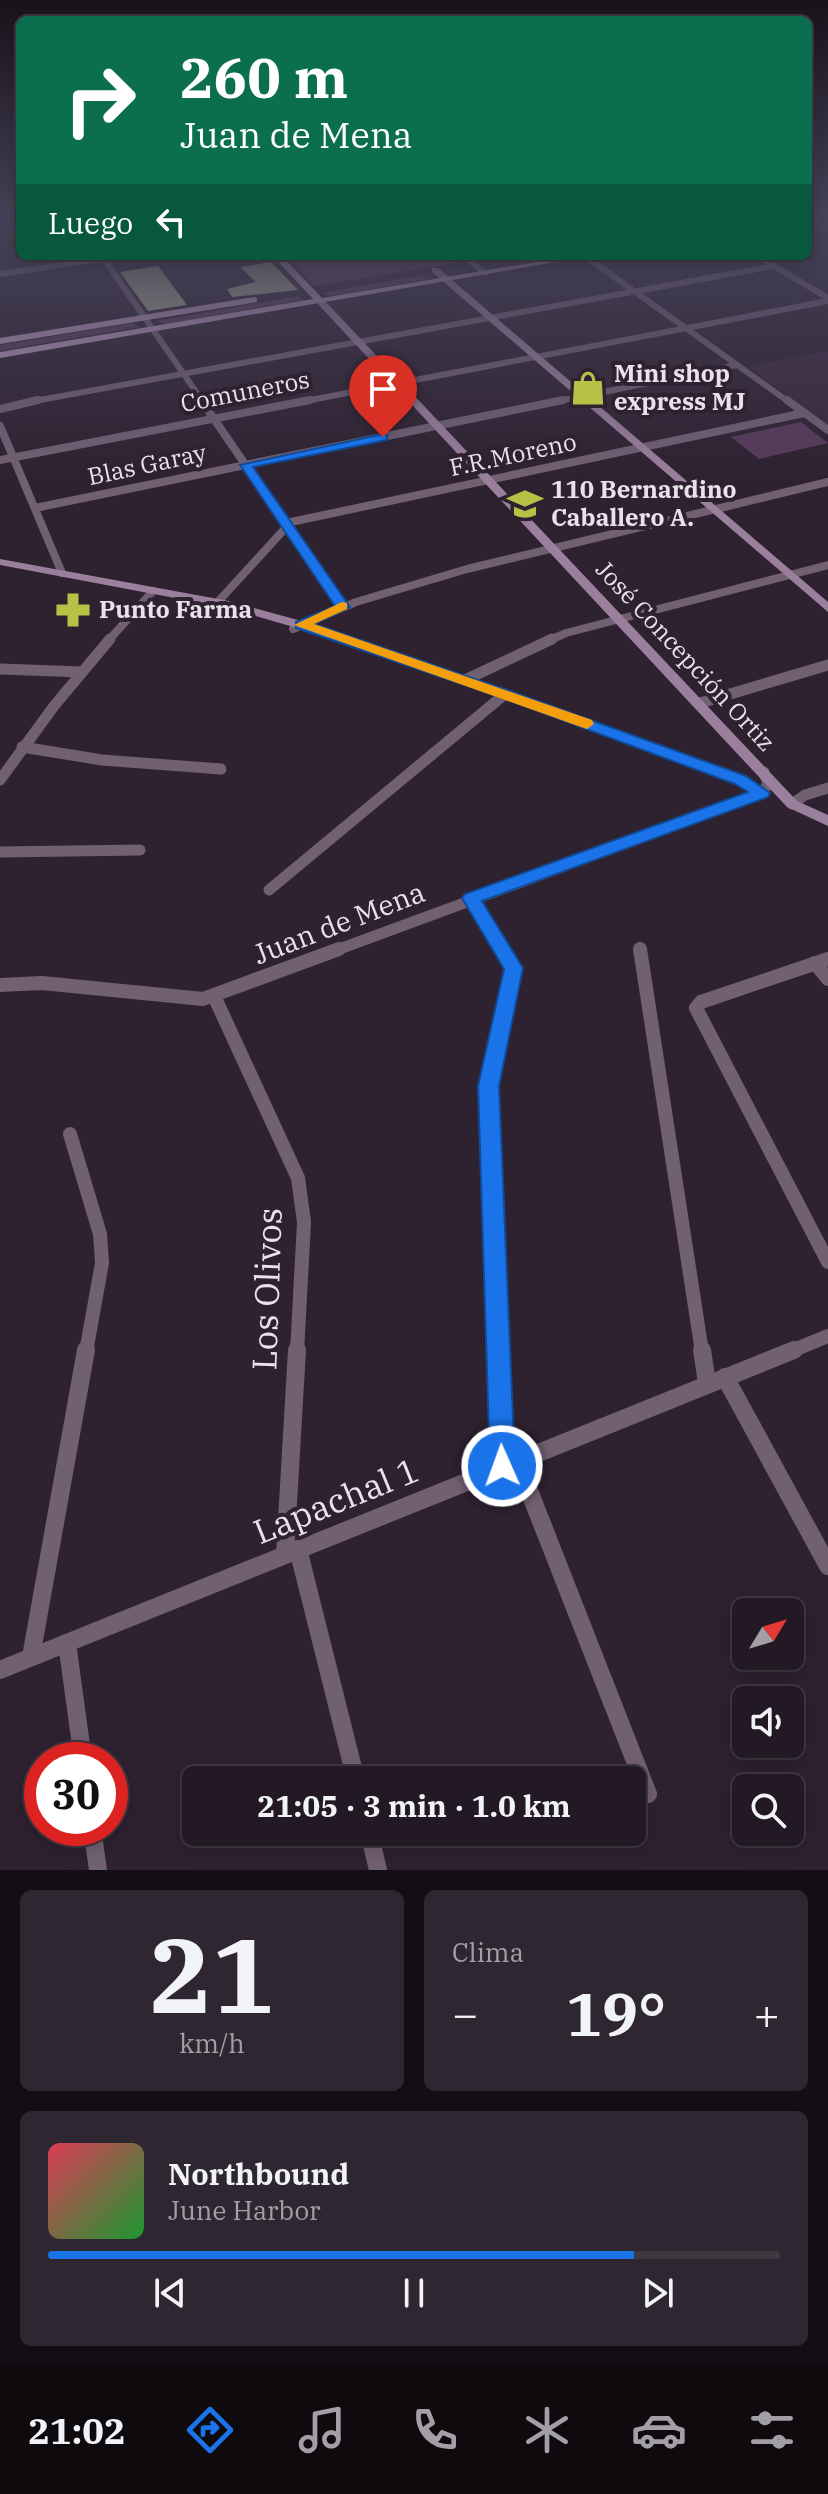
<!DOCTYPE html>
<html lang="es">
<meta charset="utf-8">
<style>
:root{--surface:#221924;--page:#2e2631;--text:#f1f3f6;--muted:#a2a0a6;--line:#3f3841;--accent:#1a73e8}
body{margin:0;font-family:"IBM Plex Serif",serif;background:var(--page);color:var(--text);height:100vh;display:flex;flex-direction:column;font-size:30px;white-space:nowrap}
*{box-sizing:border-box;margin:0}
p{font-size:26px;color:var(--muted)}
.icon{flex:none;width:44px;height:44px;fill:none;stroke:currentColor;stroke-width:2;stroke-linecap:round;stroke-linejoin:round}
.map{position:relative;height:1870px;overflow:hidden}
.panel{display:flex;flex-direction:column;gap:20px;padding:20px;background:#130e14;flex:1}
.panel>*{flex:none}
.hud{position:absolute;left:16px;top:16px;width:796px;height:244px;border-radius:12px;box-shadow:0 4px 20px #0003,0 0 0 2px var(--line);background:#0b6e4f;color:#fff;overflow:hidden}
.needle{width:52px;rotate:52deg}
.controls{position:absolute;left:732px;top:1598px;display:grid;gap:16px}
.controls a{display:grid;place-items:center;width:72px;height:72px;border-radius:12px;background:var(--surface);box-shadow:0 4px 20px #0003,0 0 0 2px var(--line);font-size:40px}
.speed{position:absolute;left:24px;top:1742px;display:flex;gap:16px;font-size:40px;font-weight:700;text-align:center}
.speed>*{display:grid;place-content:center;width:104px;height:104px;border-radius:50%;background:var(--surface);box-shadow:0 4px 20px #0003,0 0 0 2px var(--line);line-height:1}
.speed .limit{border:12px solid #d22;background:#fff;color:#111}
.pin{position:absolute;display:grid;place-items:center;width:68px;height:68px;color:#fff;margin:-82px -34px;border-radius:50% 50% 50% 0;rotate:-45deg;box-shadow:0 0 8px #0007}
.pin .icon{rotate:45deg}
.me{position:absolute;width:88px;margin:-44px;rotate:358deg;stroke-linejoin:round;filter:drop-shadow(0 0 6px #0008)}
.turn{display:flex;align-items:center;gap:28px;height:168px;padding:0 32px;font-size:36px}
.turn .icon{width:104px;height:104px;stroke-width:2.5}
.turn b{display:block;font-size:56px;line-height:68px}
.then{display:flex;align-items:center;height:76px;padding:0 32px;background:#0003;gap:16px;font-size:30px}
.big{font-size:60px;font-weight:700;line-height:1.1}
.panel .widget{flex:1;display:flex;flex-direction:column;justify-content:center;gap:12px;min-width:0;padding:0 28px;border-radius:12px;background:var(--page)}
.panel .dial{align-items:center;gap:0}
.dial b{font-size:104px;line-height:1}
.song{display:flex;align-items:center;gap:24px}
.cover{width:96px;height:96px;border-radius:12px;background:linear-gradient(135deg,hsl(350 70% 55%),hsl(130 70% 35%))}
.played{height:8px;border-radius:4px;background:linear-gradient(90deg,var(--accent) 80%,var(--line) 80%)}
.keys{display:flex;justify-content:space-around;direction:ltr}
.heat{display:flex;justify-content:space-between;align-items:center;font-size:44px;direction:ltr}
.panel .tiles{flex:1;display:grid;gap:20px;grid-template-columns:1fr 1fr}
.widget:last-child{grid-column:span 2}
.trip{position:absolute;left:182px;top:1766px;width:464px;height:80px;border-radius:12px;background:var(--surface);box-shadow:0 4px 20px #0003,0 0 0 2px var(--line);font-weight:700;line-height:80px;text-align:center}
.tabs{display:flex;height:128px;justify-content:space-around;align-items:center;background:#0e0a0e;color:var(--muted)}
.tabs .icon{width:56px;height:56px}
.tabs .current{color:var(--accent)}
.tabs b{font-size:36px;color:var(--text)}
.map>svg:first-child{display:block}
.built{fill:#3a283c}
.green{fill:#583a5b}
.building{fill:#aaad95}
.lines{fill:none;stroke-linecap:round;stroke-linejoin:round}
.street-far4{stroke:#716072;stroke-width:6}
.street-far3{stroke:#716072;stroke-width:8}
.street-far2{stroke:#716072;stroke-width:11}
.street-far1{stroke:#716072;stroke-width:14}
.street{stroke:#716072;stroke-width:18}
.secondary{fill:#9b809e;fill-rule:evenodd}
.primary{fill:#bb99bf;fill-rule:evenodd}
.route{fill:#1a73e8;stroke:#114b97;stroke-width:2}
.slow{fill:#f59e0b}
.labels{text-anchor:middle;stroke-width:8;stroke-linejoin:round;paint-order:stroke}
.far-poi-label{font-size:24px;font-weight:bold;fill:#eae1eb;stroke:#2e2130;text-anchor:start}
.far-street-label{font-size:24px;fill:#eae1eb;stroke:#2e2130}
.street-label{font-size:28px;fill:#eae1eb;stroke:#2e2130}
.near-street-label{font-size:34px;fill:#eae1eb;stroke:#2e2130}
</style>
<div class="map">
<svg width="828" height="1870" viewBox="0 0 828 1870">
<rect width="100%" height="100%" fill="#2e2130"/>
<polygon class="built" points="828,351 828,424 747,366"/>
<g class="green">
<polygon points="286,256 448,256 457,263 315,286"/>
<polygon points="423,275 430,279 330,296 322,293"/>
<polygon points="297,296 304,300 164,324 157,321"/>
<polygon points="133,323 139,327 0,351 0,345"/>
<polygon points="801,422 828,443 759,459 731,437"/>
</g>
<g class="building">
<polygon points="271,262 298,290 232,297 227,289 256,282 240,267"/>
<polygon points="158,266 187,305 148,311 120,272"/>
</g>
<g class="lines">
<g class="street-far4">
<polyline points="102,256 203,402"/>
<polyline points="464,256 485,273"/>
<polyline points="585,256 789,402"/>
<polyline points="757,256 828,298"/>
<polyline points="0,274 120,256"/>
<polyline points="29,402 774,266"/>
<polyline points="300,402 828,301"/>
<polyline points="554,402 737,365"/>
</g>
<g class="street-far3">
<polyline points="201,400 343,607"/>
<polyline points="787,400 828,430"/>
<polyline points="0,409 38,400"/>
<polyline points="0,426 62,573"/>
<polyline points="0,460 310,400"/>
<polyline points="35,508 563,400"/>
<polyline points="216,604 291,522 804,413"/>
<polyline points="293,629 356,602 467,569 828,482"/>
<polyline points="108,641 153,591"/>
<polyline points="548,641 566,633 828,565"/>
</g>
<g class="street-far2">
<polyline points="0,669 82,672"/>
<polyline points="465,680 552,639"/>
<polyline points="700,703 828,665"/>
<polyline points="22,747 102,760 221,769"/>
<polyline points="0,780 54,706 110,639"/>
<polyline points="792,804 805,795 828,788"/>
<polyline points="0,852 140,850"/>
<polyline points="269,890 505,694"/>
<polyline points="471,898 503,951"/>
<polyline points="334,951 762,793 768,784 764,772"/>
</g>
<g class="street-far1">
<polyline points="640,949 702,1352"/>
<polyline points="828,959 701,1002 696,1008 828,1262"/>
<polyline points="815,963 828,979"/>
<polyline points="0,985 42,983 203,999 339,949"/>
<polyline points="214,996 298,1178 304,1222 297,1352"/>
<polyline points="70,1134 100,1234 102,1263 86,1352"/>
<polyline points="498,1352 489,1086 513,968 501,949"/>
<polyline points="789,1352 828,1336"/>
</g>
<g class="street">
<polyline points="498,1350 502,1466"/>
<polyline points="702,1350 707,1383"/>
<polyline points="725,1377 828,1566"/>
<polyline points="517,1460 648,1794"/>
<polyline points="298,1549 356,1780"/>
<polyline points="285,1554 297,1350"/>
<polyline points="67,1643 83,1760"/>
<polyline points="31,1657 86,1350"/>
<polyline points="0,1670 794,1350"/>
<polyline points="92,1828 98,1870"/>
<polyline points="369,1832 378,1870"/>
</g>
<g class="secondary">
<polygon points="432,268 438,268 828,602 828,612 432,272"/>
<polygon points="317,299 323,299 797,801 828,815 828,826 787,807 317,303"/>
<polygon points="0,559 229,601 305,622 470,677 745,777 759,789 757,792 747,792 735,783 460,683 297,628 228,608 0,565"/>
</g>
<g class="primary">
<polygon points="808,217 827,217 808,222"/>
<polygon points="273,256 282,256 322,298 571,256 591,256 0,358 0,352 313,299"/>
<polygon points="254,297 257,298 257,302 0,344 0,338"/>
</g>
</g>
<linearGradient id="sky" x2="0" y2="1"><stop stop-color="#19121a"/><stop offset="0.45" stop-color="#464359"/><stop offset="1" stop-color="#464359" stop-opacity="0"/></linearGradient>
<rect width="828" height="479" fill="url(#sky)"/>
<polygon class="route" points="383,434 387,435 387,440 253,467 350,607 314,624 510,691 746,776 770,793 768,797 482,901 523,968 499,1086 515,1466 511,1475 502,1479 493,1475 490,1466 478,1086 504,969 462,898 465,894 748,792 735,784 500,697 296,628 296,622 335,606 240,465"/>
<polygon class="slow" points="342,602 347,603 347,609 314,624 592,720 594,724 587,729 581,727 294,625"/>
<defs>
<g id="shop-bare" transform="scale(2.76)"><path d="M-5-2.5h2.3a2.7 3.5 0 0 1 5.4 0H5L5.5 6h-11ZM-1.5-2.5h3a1.5 2.3 0 0 0-3 0Z" fill="#b9c046" stroke="#2e2130" stroke-width="2.5" paint-order="stroke"/></g>
<g id="school-bare" transform="scale(2.76)"><path d="M0-5L7-2L0 1L-7-2ZM-4 1L0 2.5L4 1V4Q0 6-4 4Z" fill="#b9c046" stroke="#2e2130" stroke-width="2.5" paint-order="stroke"/></g>
<g id="pharmacy-bare" transform="scale(2.76)"><path d="M-2-6h4v4h4v4h-4v4h-4v-4h-4v-4h4Z" fill="#b9c046" stroke="#2e2130" stroke-width="2.5" paint-order="stroke"/></g>
</defs>
<g fill-rule="evenodd">
<use href="#shop-bare" x="588" y="388"/>
<use href="#school-bare" x="525" y="504"/>
<use href="#pharmacy-bare" x="73" y="610"/>
</g>
<g class="labels">
<g class="far-poi-label">
<text x="614" y="382">Mini shop<tspan x="614" dy="28">express MJ</tspan></text>
<text x="551" y="498">110 Bernardino<tspan x="551" dy="28">Caballero A.</tspan></text>
<text x="99" y="618">Punto Farma</text>
</g>
<g class="far-street-label">
<text transform="translate(245 392) rotate(-11)" y="8">Comuneros</text>
<text transform="translate(513 455) rotate(-12)" y="8">F.R.Moreno</text>
<text transform="translate(147 465) rotate(-12)" y="8">Blas Garay</text>
<text transform="translate(685 656) rotate(47)" y="8">José Concepción Ortiz</text>
</g>
<g class="street-label">
<text transform="translate(339 923) rotate(-21)" y="10">Juan de Mena</text>
</g>
<g class="near-street-label">
<text transform="translate(267 1289) rotate(-88)" y="12">Los Olivos</text>
<text transform="translate(336 1501) rotate(-22)" y="12">Lapachal 1</text>
</g>
</g>
</svg>
<div class="controls">
<a><svg class="needle" viewBox="-14 -14 28 28"><path d="M0-13l5 13h-10z" fill="#e53935"/><path d="M0 13l5-13h-10z" fill="#a2a0a6"/></svg></a>
<a><svg class="icon" aria-label="sound" viewBox="0 0 24 24"><path d="M4 9h4l5-4v14l-5-4H4zM17 9q2 3 0 6"/></svg></a>
<a><svg class="icon" aria-label="search" viewBox="0 0 24 24"><circle cx="10" cy="10" r="6"/><path d="M15 15l6 6"/></svg></a>
</div>
<div class="speed"><div class="limit">30</div></div>
<div class="pin" style="left:383px;top:437px;background:#d93025"><svg class="icon" aria-label="arrive" viewBox="0 0 24 24"><path d="M6 21V4h12l-3 4 3 4H6"/></svg></div>
<svg class="me" style="left:502px;top:1466px" viewBox="-20 -20 40 40"><circle r="17" fill="#1a73e8" stroke="#fff" stroke-width="3"/><path d="M0-11L8 9 0 5-8 9z" fill="#fff"/></svg>
<div class="trip">21:05 · 3 min · 1.0 km</div>
<div class="hud">
<div class="turn"><svg class="icon" aria-label="right" viewBox="0 0 24 24"><path d="M7 20v-9h11M14 6l5 5-5 5"/></svg><div><b>260 m</b>Juan de Mena</div></div>
<div class="then">Luego<svg class="icon" aria-label="left" viewBox="0 0 24 24"><path d="M17 20v-9H6M10 6l-5 5 5 5"/></svg></div>
</div>
</div>
<section class="panel">
<div class="tiles">
<div class="widget dial"><b>21</b><p>km/h</p></div>
<div class="widget"><p>Clima</p>
<div class="heat"><a>−</a><b class="big">19°</b><a>+</a></div>
</div>
<div class="widget">
<div class="song"><i class="cover"></i><div><b>Northbound</b><p>June Harbor</p></div></div>
<div class="played"></div>
<div class="keys"><svg class="icon" aria-label="previous" viewBox="0 0 24 24"><path d="M18 5L8 12l10 7zM5 5v14"/></svg><svg class="icon" aria-label="pause" viewBox="0 0 24 24"><path d="M8 5v14M16 5v14"/></svg><svg class="icon" aria-label="next" viewBox="0 0 24 24"><path d="M6 5l10 7-10 7zM19 5v14"/></svg></div>
</div>
</div>
</section>
<nav class="tabs">
<b>21:02</b>
<svg class="icon current" aria-label="directions" viewBox="0 0 24 24"><path d="M12 3l9 9-9 9-9-9zM9 14v-3h6M13 9l2 2-2 2"/></svg>
<svg class="icon" aria-label="music" viewBox="0 0 24 24"><path d="M9 18V5l10-2v13"/><circle cx="6" cy="18" r="3"/><circle cx="16" cy="16" r="3"/></svg>
<svg class="icon" aria-label="phone" viewBox="0 0 24 24"><path d="M5 4h4l2 5-3 2q2 4 5 5l2-3 5 2v4C11 20 4 13 5 4z"/></svg>
<svg class="icon" aria-label="climate" viewBox="0 0 24 24"><path d="M12 3v18M4 7l16 10M4 17L20 7"/></svg>
<svg class="icon" aria-label="car" viewBox="0 0 24 24"><path d="M5 17H2v-5l4-1 3-4h7l3 4 3 1v5h-3M9 17h6M6 11h13"/><circle cx="7" cy="17" r="2"/><circle cx="17" cy="17" r="2"/></svg>
<svg class="icon" aria-label="filters" viewBox="0 0 24 24"><path d="M4 7h16M4 17h16"/><circle cx="9" cy="7" r="2"/><circle cx="15" cy="17" r="2"/></svg>
</nav>
